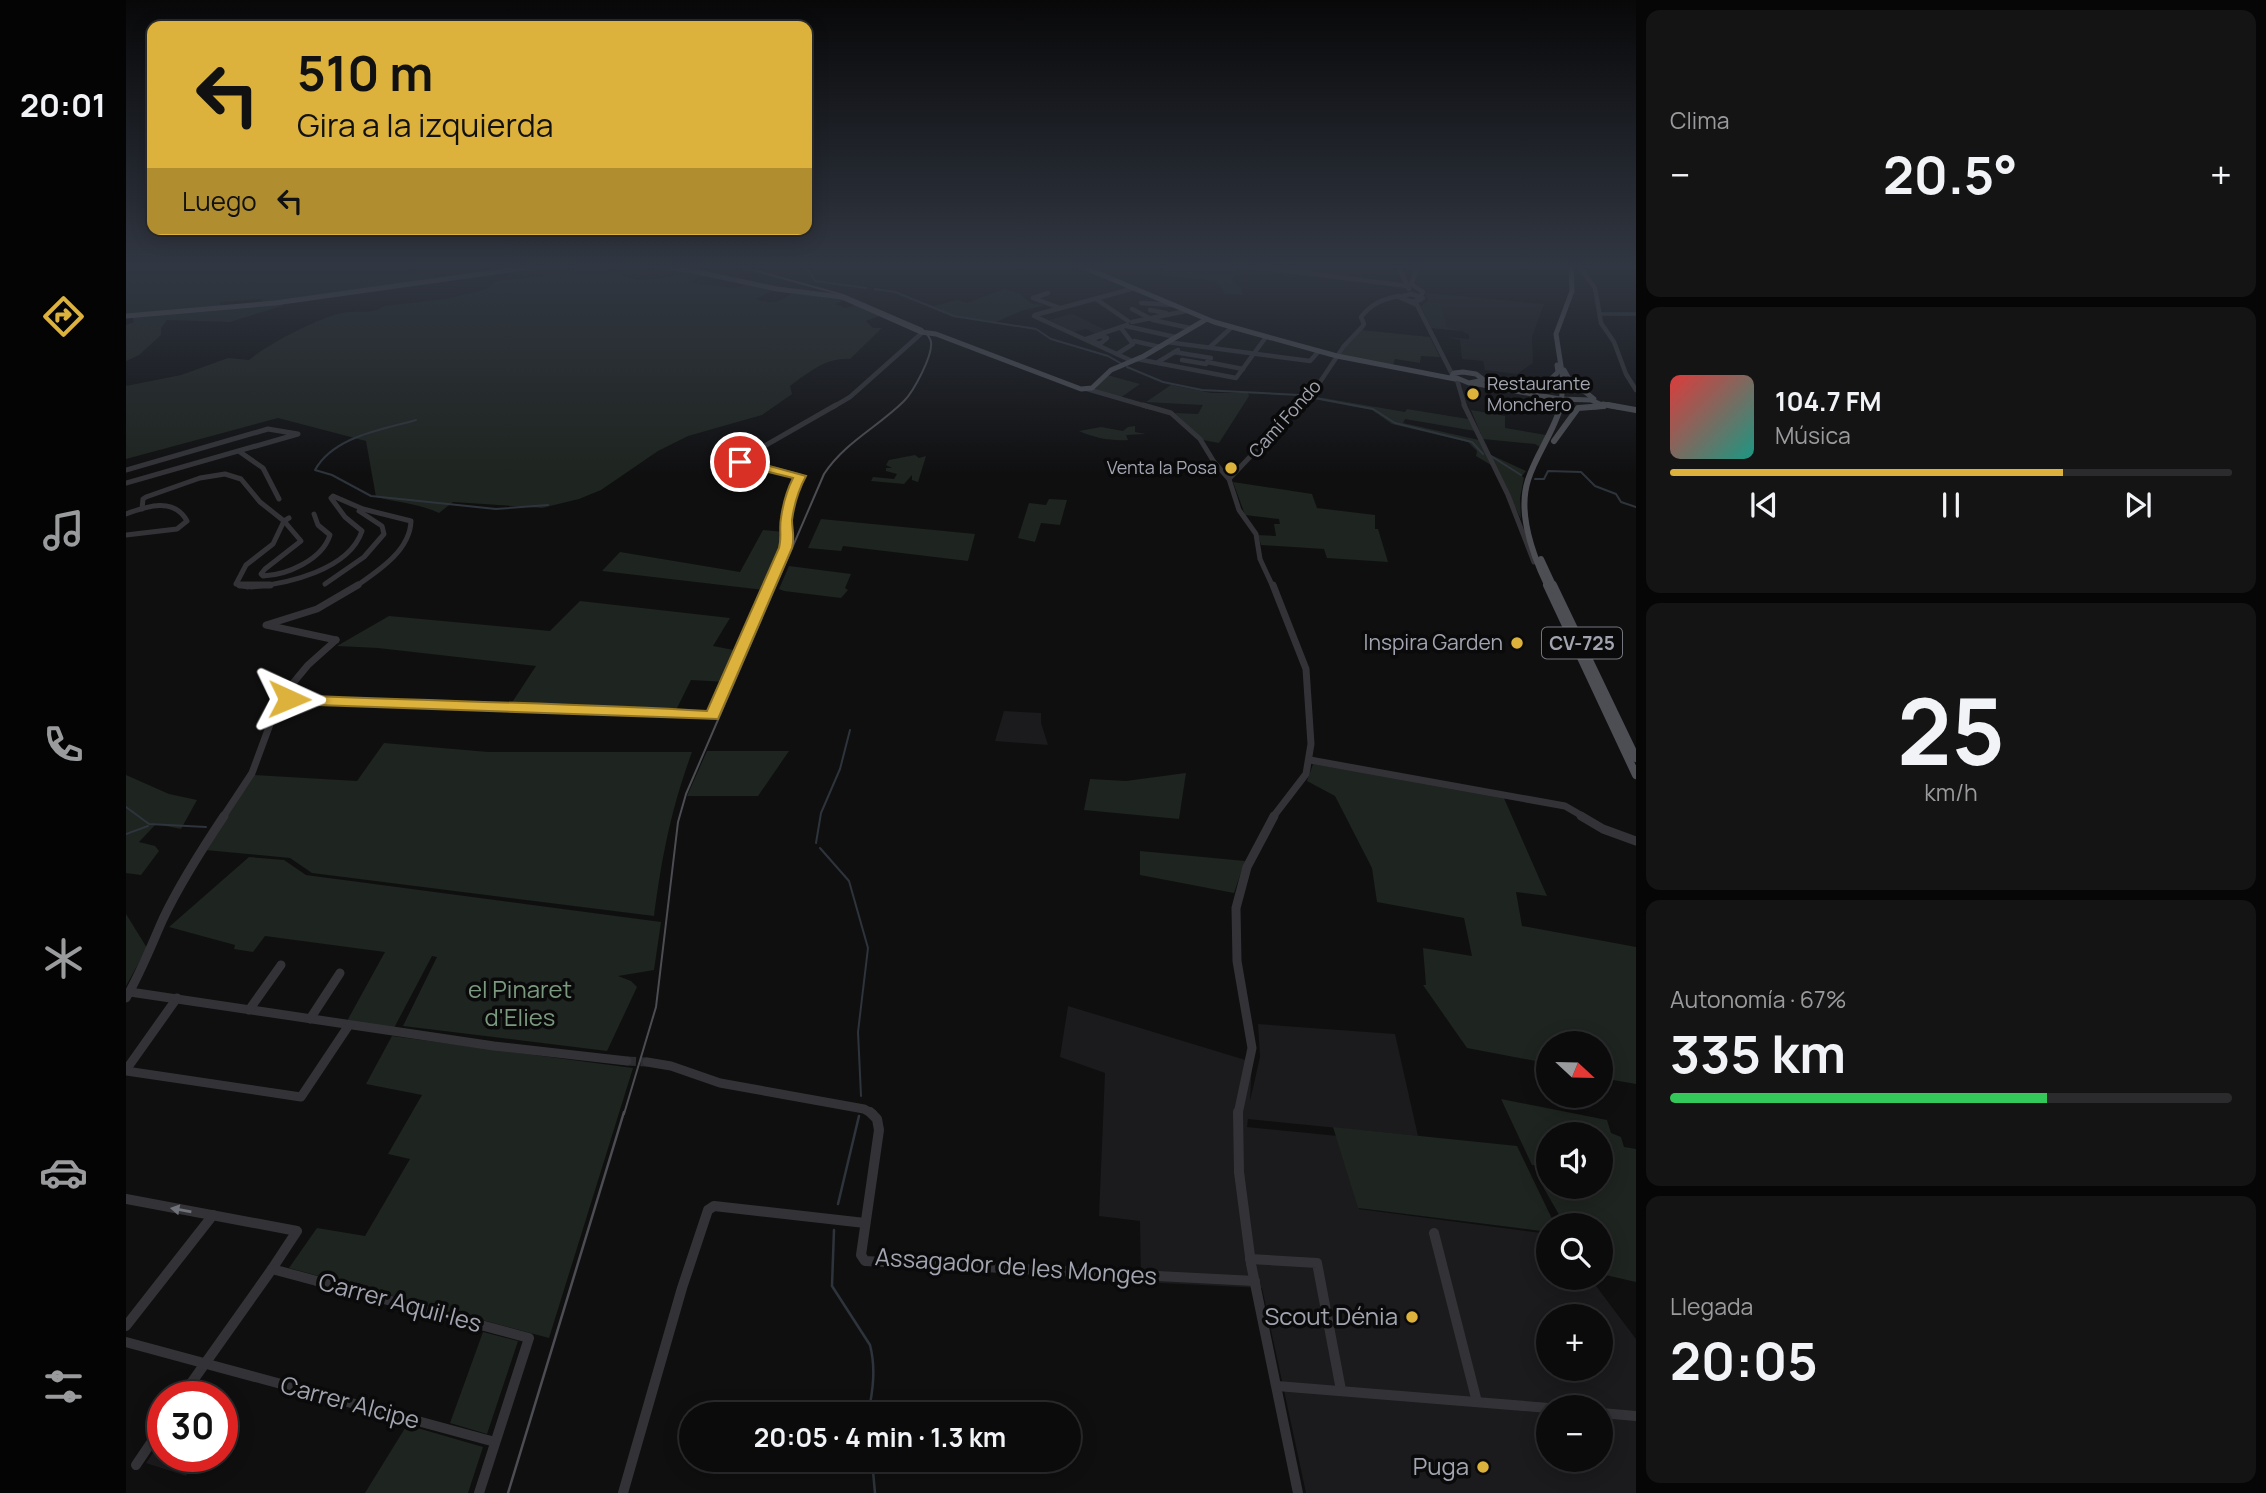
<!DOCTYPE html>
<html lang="es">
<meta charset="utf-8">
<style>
:root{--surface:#0b0b0c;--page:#141415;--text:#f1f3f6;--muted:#9a9b9d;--line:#2b2b2d;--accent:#dcb23c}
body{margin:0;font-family:Manrope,sans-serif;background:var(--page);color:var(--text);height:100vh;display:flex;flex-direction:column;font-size:26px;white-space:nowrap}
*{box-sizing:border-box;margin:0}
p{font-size:23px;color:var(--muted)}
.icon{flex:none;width:38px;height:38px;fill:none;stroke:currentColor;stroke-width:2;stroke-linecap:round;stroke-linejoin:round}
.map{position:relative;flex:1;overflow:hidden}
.panel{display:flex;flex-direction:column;gap:10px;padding:10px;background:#060607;width:630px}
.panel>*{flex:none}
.top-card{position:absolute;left:21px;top:21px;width:665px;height:214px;border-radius:14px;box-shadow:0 4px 18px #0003,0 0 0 2px var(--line);background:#dcb23c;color:#111;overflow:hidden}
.needle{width:46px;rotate:112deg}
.controls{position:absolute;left:1410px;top:1031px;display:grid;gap:14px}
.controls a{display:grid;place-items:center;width:77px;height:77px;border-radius:50%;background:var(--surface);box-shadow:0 4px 18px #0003,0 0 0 2px var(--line);font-size:35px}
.speed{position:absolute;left:21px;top:1381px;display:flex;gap:14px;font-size:35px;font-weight:700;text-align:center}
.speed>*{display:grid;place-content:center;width:91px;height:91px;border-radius:50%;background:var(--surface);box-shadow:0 4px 18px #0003,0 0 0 2px var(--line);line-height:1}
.speed .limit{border:10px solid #d22;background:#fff;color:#111}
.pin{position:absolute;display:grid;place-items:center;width:60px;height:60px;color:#fff;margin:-30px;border:4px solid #fff;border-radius:50%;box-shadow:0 2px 7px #0007}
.me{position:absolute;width:77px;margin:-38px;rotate:91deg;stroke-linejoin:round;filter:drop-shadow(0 0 5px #0008)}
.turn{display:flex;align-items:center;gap:24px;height:147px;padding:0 35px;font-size:32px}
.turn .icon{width:91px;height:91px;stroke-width:2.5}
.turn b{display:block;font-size:49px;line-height:60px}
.then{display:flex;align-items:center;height:66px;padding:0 35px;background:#0003;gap:14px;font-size:26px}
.big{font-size:52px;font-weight:700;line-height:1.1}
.panel .tile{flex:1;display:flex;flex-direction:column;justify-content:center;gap:10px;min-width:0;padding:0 24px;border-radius:14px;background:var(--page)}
.panel .dial{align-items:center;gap:0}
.dial b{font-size:91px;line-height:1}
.song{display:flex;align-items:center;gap:21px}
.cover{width:84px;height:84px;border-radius:10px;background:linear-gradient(135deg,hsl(0 70% 55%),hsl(170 70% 35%))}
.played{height:7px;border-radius:4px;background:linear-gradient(90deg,var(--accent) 70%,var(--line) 70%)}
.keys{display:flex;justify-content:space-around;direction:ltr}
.heat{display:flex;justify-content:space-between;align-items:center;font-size:38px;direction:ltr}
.charge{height:10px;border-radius:5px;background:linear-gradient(90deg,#34c759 67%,var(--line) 0)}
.trip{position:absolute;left:553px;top:1402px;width:402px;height:70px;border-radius:35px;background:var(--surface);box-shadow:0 4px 18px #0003,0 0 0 2px var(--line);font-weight:700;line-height:70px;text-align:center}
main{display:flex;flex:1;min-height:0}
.tab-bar{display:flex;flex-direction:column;width:126px;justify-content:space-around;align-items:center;background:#040405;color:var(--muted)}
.tab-bar .icon{width:49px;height:49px}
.tab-bar .on{color:var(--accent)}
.tab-bar b{font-size:32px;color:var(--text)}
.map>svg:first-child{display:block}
.built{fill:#1b1b1d;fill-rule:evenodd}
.green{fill:#1e241f}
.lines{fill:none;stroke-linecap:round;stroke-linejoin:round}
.stream-far1{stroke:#2e343b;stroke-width:2}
.stream{stroke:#2e343b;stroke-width:2.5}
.canal{stroke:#2e343b;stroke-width:3.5}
.minor-tunnel{stroke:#2c2d30;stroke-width:9;stroke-dasharray:9 4.5;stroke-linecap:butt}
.minor-far4{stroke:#333337;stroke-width:4.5}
.minor-far3{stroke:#333337;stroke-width:5}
.minor-far2{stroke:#333337;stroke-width:7}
.minor-far1{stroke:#333337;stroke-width:9}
.minor{stroke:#333337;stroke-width:10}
.major-far2{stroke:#4d4e53;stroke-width:5}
.major-far1{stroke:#4d4e53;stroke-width:6}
.major{stroke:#4d4e53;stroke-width:8}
.tram-far1{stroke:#4c4d52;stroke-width:2}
.tram{stroke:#4c4d52;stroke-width:2.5}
.oneway{fill:#70727a}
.route{fill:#dcb23c;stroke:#8f7427;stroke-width:2}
.poi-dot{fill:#dcb23c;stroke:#0a0a0b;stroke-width:2.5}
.labels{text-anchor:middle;stroke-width:7;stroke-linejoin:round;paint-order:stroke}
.far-poi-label{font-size:18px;fill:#a2a5b0;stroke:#0a0a0b;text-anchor:start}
.far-street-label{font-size:18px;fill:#a2a5b0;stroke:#0a0a0b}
.shield{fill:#0a0a0b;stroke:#74767e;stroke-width:2}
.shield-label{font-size:19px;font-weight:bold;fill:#a2a5b0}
.poi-label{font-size:21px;fill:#a2a5b0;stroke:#0a0a0b;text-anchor:end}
.near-park-label{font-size:24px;fill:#7b997f;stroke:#0a0a0b}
.near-street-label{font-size:24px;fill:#a2a5b0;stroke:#0a0a0b}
.near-poi-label{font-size:24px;fill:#a2a5b0;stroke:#0a0a0b;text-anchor:end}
</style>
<main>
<nav class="tab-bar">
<b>20:01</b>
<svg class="icon on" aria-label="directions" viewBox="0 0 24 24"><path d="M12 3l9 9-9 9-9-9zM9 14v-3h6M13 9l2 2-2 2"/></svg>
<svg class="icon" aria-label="music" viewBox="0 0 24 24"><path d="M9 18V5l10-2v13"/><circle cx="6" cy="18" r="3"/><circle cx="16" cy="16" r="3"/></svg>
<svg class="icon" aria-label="phone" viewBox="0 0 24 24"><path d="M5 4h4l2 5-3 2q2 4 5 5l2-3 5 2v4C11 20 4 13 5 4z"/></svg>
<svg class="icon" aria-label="climate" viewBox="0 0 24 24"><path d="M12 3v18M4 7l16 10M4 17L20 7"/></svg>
<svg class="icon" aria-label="car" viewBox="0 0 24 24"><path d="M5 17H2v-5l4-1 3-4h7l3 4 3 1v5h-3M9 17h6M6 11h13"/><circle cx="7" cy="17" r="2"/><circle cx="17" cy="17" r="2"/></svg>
<svg class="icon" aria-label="filters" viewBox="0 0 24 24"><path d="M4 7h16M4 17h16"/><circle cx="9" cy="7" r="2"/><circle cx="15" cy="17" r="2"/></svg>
</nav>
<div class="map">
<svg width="1510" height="1493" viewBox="0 0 1510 1493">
<rect width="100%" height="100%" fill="#0f0f10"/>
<g class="built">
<polygon points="1300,293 1418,304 1406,337 1407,363 1391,374 1359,370 1357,361 1336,359 1334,340 1320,337 1343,339 1343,335 1336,331 1305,328 1295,306 1302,301"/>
<polygon points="945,314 949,315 983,332 972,335 960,329 948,332 923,320"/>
<polygon points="878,711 915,713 915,723 922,745 869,741"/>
<path d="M942 1006 1126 1062 1124 1101 1134 1057 1132 1024 1269 1034 1292 1136 1122 1119 1121 1127 1212 1136 1233 1209 1423 1234V1278H1464L1510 1339V1493H1180L1136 1288 1015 1282 1014 1221 973 1216 979 1073 934 1057ZM1423 1316H1475V1368H1423ZM1423 1407H1475V1460H1423Z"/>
<polygon points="37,1434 37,1456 73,1456 60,1476 20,1463 36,1440"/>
</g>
<g class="green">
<polygon points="0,266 280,266 280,269 308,275 307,281 137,304 136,299 94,302 95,310 155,303 156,306 104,322 41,320 35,328 35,335 13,355 0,361 0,325 8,322 6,316 11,313 0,315"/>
<path d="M456 266H483L478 269 488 270C510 292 551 269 578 275L562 283 608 288 622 284 648 290 630 299C642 304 657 303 665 293L719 300 709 304 720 308 731 304 756 315 740 321 747 328H756L724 359C701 357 682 373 664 386L666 394 636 415 562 436 532 451 475 490 453 499 416 508 327 502 313 513C292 503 272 503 250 497L240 441 152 418 0 459V386L55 375 102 358 123 360C142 344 192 318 216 313 229 310 247 315 258 306L320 299 361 289 370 281 437 274Z"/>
<polygon points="1047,266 1111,266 1106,282 1115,287 1117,295 1098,294 1096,288 1088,281 1032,274"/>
<polygon points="878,289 894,294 906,304 919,305 895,311 870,322 828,315 804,307 831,300 841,303"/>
<polygon points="1303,301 1314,303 1321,327 1336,331 1305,328 1295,306"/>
<polygon points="1236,330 1304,337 1314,357 1295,356 1294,363 1269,359 1267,365 1215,355 1223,342"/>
<polygon points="981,375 1014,384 994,398 968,390"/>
<polygon points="1045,385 1085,393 1122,393 1123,396 1093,443 1077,440 1049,413 1072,414 1077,405 1020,402"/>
<polygon points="1180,395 1279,412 1281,409 1342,419 1349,431 1279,419 1277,423 1353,440 1365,465 1350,456 1351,451 1342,442 1266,424 1246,410 1178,397"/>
<polygon points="1345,410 1379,416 1379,428 1420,435 1414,447 1409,444 1357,439"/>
<path d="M1009 426V432L1020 434 1000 435 1002 440C984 441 969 438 953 431L975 427 997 431 1002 427Z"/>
<polygon points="1363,454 1400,471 1396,476 1398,478 1394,498 1395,519"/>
<polygon points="789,455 793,458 800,456 792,482 786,480 786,475 778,484 745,481 747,477 768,479 771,474 760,471 760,468 766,468 760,465 763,460"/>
<polygon points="1107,482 1186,494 1191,508 1249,515 1249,529 1252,529 1262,562 1201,558 1198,549 1135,545 1132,535 1150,536 1148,524 1154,524 1153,519 1119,515"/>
<polygon points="923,499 941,500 934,525 915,523 909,542 892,538 903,503 920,505"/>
<polygon points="695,519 849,534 842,561 717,546 715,551 682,548"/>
<polygon points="637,530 658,532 660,536 639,590 476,571 494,552 614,572"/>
<polygon points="663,566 725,574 719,588 722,590 715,598 658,591 653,589"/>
<polygon points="454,601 604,618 587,646 613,651 600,682 565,680 549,712 383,707 410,666 252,648 211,646 263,616 424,631"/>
<path d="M258 743 362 752H566C545 809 536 856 528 916L186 873 164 858 79 850 128 775 231 781Z"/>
<polygon points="581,751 663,751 632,796 561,796"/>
<polygon points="1187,764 1377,796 1421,896 1390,892 1396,926 1510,947 1510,1084 1475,1078 1475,1043 1423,1043 1423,1068 1420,1063 1341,1048 1297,985 1300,985 1297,948 1346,956 1338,918 1251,902 1246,868 1209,796 1181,781"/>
<polygon points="1060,773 1053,819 958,810 964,779 1000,781"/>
<polygon points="0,775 43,794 71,800 55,829 30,824 13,842 29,846 33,851 15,875 0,873"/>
<polygon points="1014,851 1119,861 1108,893 1014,875"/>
<polygon points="123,857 158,860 180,875 535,922 528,970 492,976 505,981 511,987 481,1051 277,1026 311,957 306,956 268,1028 221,1021 259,952 139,936 127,952 108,949 109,945 43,927"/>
<polygon points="0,914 21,948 0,986"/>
<polygon points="266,1036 507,1068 423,1338 163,1268 191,1228 239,1236 284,1159 262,1154 296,1095 240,1084"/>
<polygon points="1375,1099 1481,1120 1485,1133 1495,1137 1498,1147 1510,1149 1510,1282 1475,1274 1475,1225 1439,1225 1412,1178 1423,1178 1423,1186 1475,1186 1475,1134 1423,1134 1423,1174 1419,1166 1406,1165"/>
<polygon points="1207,1127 1391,1146 1429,1225 1423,1225 1423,1232 1232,1208"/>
<polygon points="357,1332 392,1341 361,1434 324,1423"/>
<polygon points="281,1425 357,1447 342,1493 239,1493"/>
</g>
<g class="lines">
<g class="stream-far1">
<polyline points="680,266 689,281 740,288"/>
<polyline points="749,289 769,292 828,316 910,329 925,339 982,356 996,364"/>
<polyline points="1001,367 1037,382 1076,390 1173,395"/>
<polyline points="1178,396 1247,409 1269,423 1346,442 1357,454"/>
<path d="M290 420C256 430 208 436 189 470L206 475 245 496 370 509 422 505"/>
<polyline points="1365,456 1395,475"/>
<polyline points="1409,479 1418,479 1422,471 1455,472 1469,486 1490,494 1495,502 1510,507"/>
<polyline points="0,807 23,824 80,827"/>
<polyline points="0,834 22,826"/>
<polyline points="690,843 695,813 714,769 724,730"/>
<polyline points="694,848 723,881 742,948 732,1032 735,1096"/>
</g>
<g class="stream">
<polyline points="712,1204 733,1116"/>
<path d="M708 1230 706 1286 744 1345C750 1368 747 1391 742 1414"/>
<polyline points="746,1460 749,1493"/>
</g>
<polyline class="canal" points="1476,314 1510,314"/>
<polyline class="minor-tunnel" points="501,1061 521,1062"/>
<g class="minor-far4">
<polyline points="1121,266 1282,286"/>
<polyline points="1272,266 1283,289"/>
<polyline points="1293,266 1285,284 1297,292 1295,296"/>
<polyline points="1453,266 1469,288 1475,323 1488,342 1500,374 1510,390"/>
<polyline points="922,293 907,298 934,308"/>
<path d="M1285 294 1297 298C1289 304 1281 301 1273 297Z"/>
<polyline points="970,299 1002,321"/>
<polyline points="1282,301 1291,305 1326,374"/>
<polyline points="1015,303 1048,305"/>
<polyline points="1006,309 1027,320 1064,328"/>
<polyline points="1024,310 1040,313"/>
<polyline points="909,315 1009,288"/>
<polyline points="908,316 1006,361"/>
<polyline points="1006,322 1060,311"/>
<polyline points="1000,326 1049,337"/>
<polygon points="975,336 981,338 974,344 964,340"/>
<polyline points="960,339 1001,325"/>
<polyline points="1008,341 1034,347"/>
<polyline points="1041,342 1184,361 1193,351"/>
<polyline points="1084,347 1106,327"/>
<polyline points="1048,352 1085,358"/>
<polyline points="991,354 1007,344 995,328"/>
<polyline points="1011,359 1110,378 1140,337"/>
<polyline points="1056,360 1080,364"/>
<polyline points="1032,362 1052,350"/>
<polyline points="1081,362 1117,369"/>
<polyline points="1331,380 1339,407"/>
<polyline points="961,389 1023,407"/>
<polyline points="707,407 724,397 797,332"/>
<path d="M1173 407 1175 396 1188 391 1218 346 1236 327 1238 324 1235 317C1245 304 1257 299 1273 296"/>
</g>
<g class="minor-far3">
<polyline points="1017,405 1045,413 1074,439 1088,462 1103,479 1113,510 1130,534 1134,559 1147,587"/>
<polyline points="1338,405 1382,495 1408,562"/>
<polyline points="114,452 137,468 153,499"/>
<polyline points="0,470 142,429 172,434 0,483"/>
<polyline points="1103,479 1173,405"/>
<polyline points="16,509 17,499 20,497 74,478 99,474 115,479 134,502 158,521 147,544 120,565 110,584 122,587"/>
<path d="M0 514C21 506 48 497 61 521L51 529 0 535"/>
<path d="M163 518 158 521 175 541 139 569 135 574 137 576C161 575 196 560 204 535L192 525 188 514"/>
<polyline points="199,584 238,557 258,534 256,526 233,511"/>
<path d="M125 587C161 584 223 570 236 531L219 517 205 498 207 496 237 509 285 521C284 551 252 571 229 587"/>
<polyline points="643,587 660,548 661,514 674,476 614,460 710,405"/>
</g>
<g class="minor-far2">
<polyline points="114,585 144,585"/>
<polyline points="1147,585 1180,669 1185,744 1180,774 1147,817"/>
<polyline points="210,640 140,625 191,609 232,585"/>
<path d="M153 700C298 705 442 708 587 716L644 585"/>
<polyline points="1184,760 1439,806 1458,817"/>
<polyline points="97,817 126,773 153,700 182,665 210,640"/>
</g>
<g class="minor-far1">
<polyline points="1455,816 1477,829 1510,841"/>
<polyline points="4,992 368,1046 501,1061"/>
<path d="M0 998C15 972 25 946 37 919 54 883 76 849 98 816"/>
<polyline points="123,1010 155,965"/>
<polyline points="184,1019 214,973"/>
<polyline points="521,1062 545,1066 594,1083 738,1109 747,1114"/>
<polyline points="0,1070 51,998"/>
<polyline points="0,1071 175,1097 223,1025"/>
<polyline points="1112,1114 1126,1048 1111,961 1110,908 1121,867 1148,816"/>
</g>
<g class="minor">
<polyline points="744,1112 751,1119 753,1130 735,1255 739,1261 1129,1281"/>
<polyline points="1112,1112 1113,1172 1125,1264 1172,1493"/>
<polyline points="0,1199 171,1231 146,1269 403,1338 353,1493"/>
<polyline points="1308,1233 1351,1402"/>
<polyline points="1124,1259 1191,1263 1215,1390"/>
<polyline points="0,1326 87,1215"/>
<polyline points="0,1342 369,1442"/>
<polyline points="1151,1386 1423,1408"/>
<polyline points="56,1396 146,1269"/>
<polyline points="1475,1413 1510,1416"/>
<polyline points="10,1465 37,1425"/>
<polyline points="497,1493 556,1288 582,1210 588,1206 739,1223"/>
</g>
<g class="major-far2">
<polyline points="529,266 567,271 651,289 716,297 795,332 810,334 955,389 966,388 985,370 1018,356 1079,320"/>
<polyline points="955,266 1088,322 1211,356 1329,379"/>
<polyline points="0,316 149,303 412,266"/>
<polyline points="1438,370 1443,379 1468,399"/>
<polygon points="1337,372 1350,374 1358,380 1343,383 1326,376 1328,373"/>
<polyline points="1346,383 1439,400"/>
<path d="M1396 390C1410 388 1423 383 1432 372L1431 365"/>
<polyline points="1433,399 1465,400 1478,406 1468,407"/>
<polyline points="1477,404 1492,407"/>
<polyline points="1435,407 1437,379 1430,334 1446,291 1445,266"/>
</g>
<g class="major-far1">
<polyline points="1482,405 1510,410"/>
<polyline points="1428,441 1452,408 1478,406 1476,405"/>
<polyline points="1415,559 1428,587"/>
<path d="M1422 587C1407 556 1391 514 1402 480 1410 454 1428 432 1435 405"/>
</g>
<g class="major">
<polyline points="1421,585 1510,775"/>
<polyline points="1427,585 1510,758"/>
</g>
<path class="tram-far1" d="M498 1114 530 1007 552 822 560 794 698 474C719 442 752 427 778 401 788 391 807 355 805 342 804 336 800 333 796 329L717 295 613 266"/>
<polyline class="tram" points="382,1493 498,1112"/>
</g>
<defs><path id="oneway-solid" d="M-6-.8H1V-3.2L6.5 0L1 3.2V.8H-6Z" transform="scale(1.75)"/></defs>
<use class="oneway" href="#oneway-solid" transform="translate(55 1210) rotate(-170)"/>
<linearGradient id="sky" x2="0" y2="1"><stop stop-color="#080809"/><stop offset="0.56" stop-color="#313742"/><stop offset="1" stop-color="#313742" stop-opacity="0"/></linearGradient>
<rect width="1510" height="475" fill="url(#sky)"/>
<path class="route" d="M614 458 680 476C673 489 668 505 666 520 666 530 669 537 666 548L592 719 163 704 156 699 163 695C303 701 442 703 581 711L653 548C656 537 653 529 655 518 657 504 661 490 667 478L610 464 608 462Z"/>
<g class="poi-dot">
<circle cx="1347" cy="394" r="7"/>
<circle cx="1105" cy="468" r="7"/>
<circle cx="1391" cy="643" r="7"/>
<circle cx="1286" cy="1317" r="7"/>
<circle cx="1357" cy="1467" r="7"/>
</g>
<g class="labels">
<g class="far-poi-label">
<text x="1361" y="390">Restaurante<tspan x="1361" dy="21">Monchero</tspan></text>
<text x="1091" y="474" text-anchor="end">Venta la Posa</text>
</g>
<g class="far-street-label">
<text transform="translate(1159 419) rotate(-48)" y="6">Camí Fondo</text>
</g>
<rect class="shield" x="1416" y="627.5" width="80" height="31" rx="5"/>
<g class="shield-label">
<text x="1456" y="650">CV-725</text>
</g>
<g class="poi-label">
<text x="1377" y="650">Inspira Garden</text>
</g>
<g class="near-park-label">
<text x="394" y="998">el Pinaret<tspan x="394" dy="28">d'Elies</tspan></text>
</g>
<g class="near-street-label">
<text transform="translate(890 1267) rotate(4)" y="8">Assagador de les Monges</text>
<text transform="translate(274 1303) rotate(15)" y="8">Carrer Aquil·les</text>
<text transform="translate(224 1403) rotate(15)" y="8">Carrer Alcipe</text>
</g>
<g class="near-poi-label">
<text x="1272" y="1325">Scout Dénia</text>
<text x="1343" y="1475">Puga</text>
</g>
</g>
</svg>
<div class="controls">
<a><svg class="needle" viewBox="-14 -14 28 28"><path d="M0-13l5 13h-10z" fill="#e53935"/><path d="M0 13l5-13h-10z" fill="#9a9b9d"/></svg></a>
<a><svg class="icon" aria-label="sound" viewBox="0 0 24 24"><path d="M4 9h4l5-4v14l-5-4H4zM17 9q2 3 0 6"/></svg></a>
<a><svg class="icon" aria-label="search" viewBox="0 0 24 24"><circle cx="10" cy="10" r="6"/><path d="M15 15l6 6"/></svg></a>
<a>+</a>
<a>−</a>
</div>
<div class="speed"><div class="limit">30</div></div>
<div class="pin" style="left:614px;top:462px;background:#d93025"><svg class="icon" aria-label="arrive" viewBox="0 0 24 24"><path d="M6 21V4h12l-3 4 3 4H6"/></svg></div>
<svg class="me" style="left:163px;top:699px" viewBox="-20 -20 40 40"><path d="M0-17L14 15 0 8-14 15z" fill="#dcb23c" stroke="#fff" stroke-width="4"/></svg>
<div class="trip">20:05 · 4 min · 1.3 km</div>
<div class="top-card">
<div class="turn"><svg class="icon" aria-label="left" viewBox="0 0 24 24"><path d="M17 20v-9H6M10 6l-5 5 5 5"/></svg><div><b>510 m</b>Gira a la izquierda</div></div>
<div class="then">Luego<svg class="icon" aria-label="left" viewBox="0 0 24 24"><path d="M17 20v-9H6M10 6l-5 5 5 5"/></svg></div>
</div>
</div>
<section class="panel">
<div class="tile"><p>Clima</p>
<div class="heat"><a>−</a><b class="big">20.5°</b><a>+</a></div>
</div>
<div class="tile">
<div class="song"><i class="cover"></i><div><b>104.7 FM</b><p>Música</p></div></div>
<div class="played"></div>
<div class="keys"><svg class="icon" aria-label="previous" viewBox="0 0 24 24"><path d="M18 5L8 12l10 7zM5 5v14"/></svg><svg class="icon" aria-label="pause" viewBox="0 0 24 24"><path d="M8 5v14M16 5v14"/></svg><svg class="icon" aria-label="next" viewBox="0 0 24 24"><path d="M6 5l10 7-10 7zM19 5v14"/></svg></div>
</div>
<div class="tile dial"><b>25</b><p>km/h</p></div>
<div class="tile"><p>Autonomía · 67%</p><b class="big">335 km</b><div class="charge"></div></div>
<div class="tile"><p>Llegada</p><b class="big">20:05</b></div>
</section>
</main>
